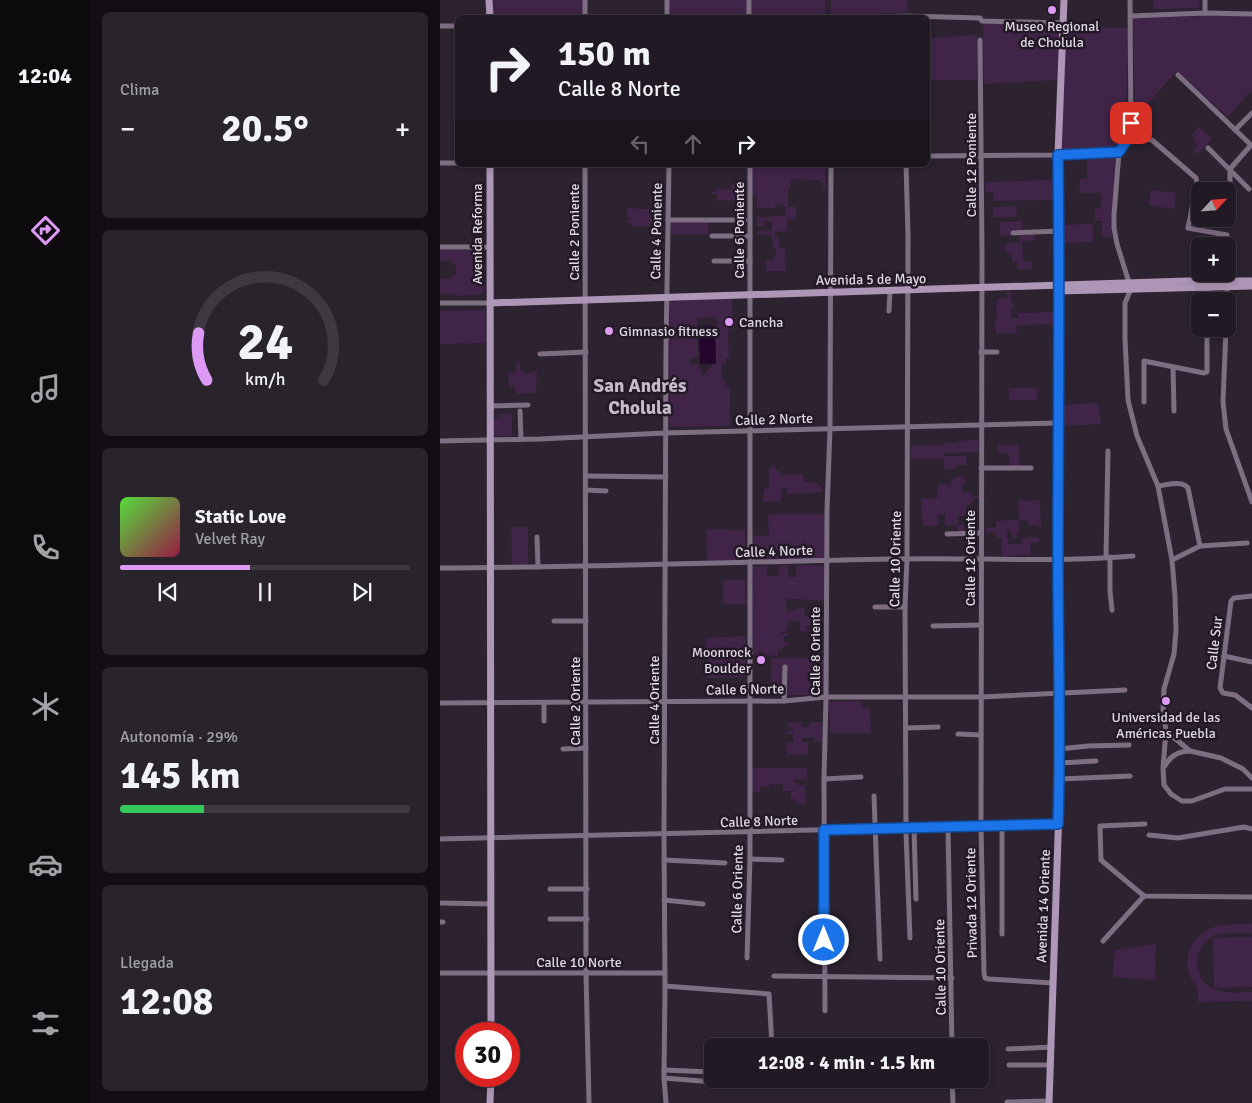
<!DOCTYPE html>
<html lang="es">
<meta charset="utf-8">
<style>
:root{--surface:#211a24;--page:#29232c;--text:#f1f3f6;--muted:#a2a1a6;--line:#3e3841;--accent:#dd99f4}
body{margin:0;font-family:Signika,sans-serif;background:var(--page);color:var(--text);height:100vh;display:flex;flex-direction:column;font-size:19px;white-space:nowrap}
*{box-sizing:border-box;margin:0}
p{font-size:16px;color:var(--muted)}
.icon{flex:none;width:28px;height:28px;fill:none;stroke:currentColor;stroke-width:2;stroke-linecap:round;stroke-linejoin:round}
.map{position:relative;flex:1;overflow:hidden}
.details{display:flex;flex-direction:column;gap:12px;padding:12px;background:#120e14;width:350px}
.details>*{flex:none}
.banner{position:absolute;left:15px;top:15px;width:475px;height:152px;border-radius:8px;box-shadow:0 2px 8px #0003,0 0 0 1px var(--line);background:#211a24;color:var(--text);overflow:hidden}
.needle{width:32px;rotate:64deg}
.fabs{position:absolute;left:751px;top:182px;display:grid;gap:10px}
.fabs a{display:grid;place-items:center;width:45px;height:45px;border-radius:8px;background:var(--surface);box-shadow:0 2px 8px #0003,0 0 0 1px var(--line);font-size:25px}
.speed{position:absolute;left:15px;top:1022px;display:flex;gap:10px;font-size:25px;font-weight:700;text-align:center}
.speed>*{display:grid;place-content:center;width:65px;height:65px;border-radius:50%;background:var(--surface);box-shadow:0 2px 8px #0003,0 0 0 1px var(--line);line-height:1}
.speed .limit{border:8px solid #d22;background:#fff;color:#111}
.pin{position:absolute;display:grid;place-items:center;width:42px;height:42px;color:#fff;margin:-21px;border-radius:10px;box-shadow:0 2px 8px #0006}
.me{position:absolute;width:55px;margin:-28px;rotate:0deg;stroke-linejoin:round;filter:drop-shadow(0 0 4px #0008)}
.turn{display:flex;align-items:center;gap:18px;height:105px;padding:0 20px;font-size:22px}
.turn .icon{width:65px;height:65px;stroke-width:2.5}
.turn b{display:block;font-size:35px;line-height:42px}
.lanes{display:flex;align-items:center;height:48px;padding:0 20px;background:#0003;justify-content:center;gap:25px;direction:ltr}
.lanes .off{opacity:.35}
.big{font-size:38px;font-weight:800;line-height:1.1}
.details .widget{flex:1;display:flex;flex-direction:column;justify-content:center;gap:8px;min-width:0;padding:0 18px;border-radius:8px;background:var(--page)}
.details .dial{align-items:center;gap:0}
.dial svg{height:130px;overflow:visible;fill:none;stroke:var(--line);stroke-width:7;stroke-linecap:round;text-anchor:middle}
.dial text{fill:var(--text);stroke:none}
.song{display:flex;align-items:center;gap:15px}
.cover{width:60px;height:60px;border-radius:8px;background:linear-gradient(135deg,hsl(110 70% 55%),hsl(340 70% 35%))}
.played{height:5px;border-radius:2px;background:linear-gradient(90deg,var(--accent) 45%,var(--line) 45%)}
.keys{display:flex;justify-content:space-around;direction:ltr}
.heat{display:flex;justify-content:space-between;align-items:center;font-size:28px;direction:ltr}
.charge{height:8px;border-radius:4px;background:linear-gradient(90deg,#34c759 29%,var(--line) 0)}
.trip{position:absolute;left:264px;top:1038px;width:285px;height:50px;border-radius:8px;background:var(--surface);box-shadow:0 2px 8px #0003,0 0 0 1px var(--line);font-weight:800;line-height:50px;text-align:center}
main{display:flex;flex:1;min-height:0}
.tabs{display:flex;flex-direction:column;width:90px;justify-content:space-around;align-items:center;background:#0d0a0e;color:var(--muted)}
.tabs .icon{width:35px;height:35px}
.tabs .current{color:var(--accent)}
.tabs b{font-size:22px;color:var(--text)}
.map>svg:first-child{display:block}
.green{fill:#402549;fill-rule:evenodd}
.water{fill:#24062d}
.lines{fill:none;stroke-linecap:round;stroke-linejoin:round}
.street{stroke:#7d6e82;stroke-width:5}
.secondary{stroke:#ae96b6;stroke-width:7}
.route-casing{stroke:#114b97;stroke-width:12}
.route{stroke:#1a73e8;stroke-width:9}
.poi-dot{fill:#dd99f4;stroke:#231926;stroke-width:2}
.labels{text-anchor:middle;stroke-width:5;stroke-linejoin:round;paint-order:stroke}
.poi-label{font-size:14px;fill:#dfd9e2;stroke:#231926}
.street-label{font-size:14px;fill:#dfd9e2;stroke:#231926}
.district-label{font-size:19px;font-weight:bold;fill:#c5b9ca;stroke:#231926}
</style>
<main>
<nav class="tabs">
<b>12:04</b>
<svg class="icon current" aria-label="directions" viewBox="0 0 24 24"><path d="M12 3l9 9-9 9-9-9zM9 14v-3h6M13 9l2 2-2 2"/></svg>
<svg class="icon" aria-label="music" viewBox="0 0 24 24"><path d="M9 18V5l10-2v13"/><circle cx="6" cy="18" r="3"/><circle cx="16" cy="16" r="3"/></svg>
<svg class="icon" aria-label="phone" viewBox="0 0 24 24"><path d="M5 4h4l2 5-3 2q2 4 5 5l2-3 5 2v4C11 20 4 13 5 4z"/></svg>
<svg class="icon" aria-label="climate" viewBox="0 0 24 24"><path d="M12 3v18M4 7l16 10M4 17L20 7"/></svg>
<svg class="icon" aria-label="car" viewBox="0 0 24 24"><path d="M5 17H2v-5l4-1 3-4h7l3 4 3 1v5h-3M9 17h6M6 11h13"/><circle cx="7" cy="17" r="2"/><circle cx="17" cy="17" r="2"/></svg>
<svg class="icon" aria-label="filters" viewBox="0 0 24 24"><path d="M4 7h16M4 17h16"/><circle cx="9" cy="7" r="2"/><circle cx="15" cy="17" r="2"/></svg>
</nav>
<section class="details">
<div class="widget"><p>Clima</p>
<div class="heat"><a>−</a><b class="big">20.5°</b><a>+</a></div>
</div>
<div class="widget dial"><svg viewBox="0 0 100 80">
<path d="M14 69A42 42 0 1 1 86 69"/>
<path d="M14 69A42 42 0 0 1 9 40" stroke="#dd99f4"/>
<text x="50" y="56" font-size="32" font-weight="700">24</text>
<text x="50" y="72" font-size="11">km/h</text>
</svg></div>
<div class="widget">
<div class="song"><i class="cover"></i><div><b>Static Love</b><p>Velvet Ray</p></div></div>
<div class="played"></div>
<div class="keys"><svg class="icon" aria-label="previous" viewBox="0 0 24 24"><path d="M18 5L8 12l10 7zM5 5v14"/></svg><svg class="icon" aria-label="pause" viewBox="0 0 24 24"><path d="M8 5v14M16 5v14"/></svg><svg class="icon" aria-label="next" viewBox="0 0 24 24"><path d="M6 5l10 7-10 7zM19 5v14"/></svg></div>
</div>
<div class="widget"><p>Autonomía · 29%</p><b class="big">145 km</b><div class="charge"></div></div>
<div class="widget"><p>Llegada</p><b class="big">12:08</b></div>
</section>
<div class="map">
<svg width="812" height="1103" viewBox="0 0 812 1103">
<rect width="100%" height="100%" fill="#2c2230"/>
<g class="green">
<rect x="52" y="0" width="91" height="17"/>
<polygon points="230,0 307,0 307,16 230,18"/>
<polygon points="312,0 386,0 385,15 312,15"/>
<polygon points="391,0 467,0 467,12 390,18"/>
<polygon points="714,0 759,0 760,8 714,9"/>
<polygon points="812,15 812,90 788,117 737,71 695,118 693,18"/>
<polygon points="543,23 621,25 617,80 544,84"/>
<path d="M625 27 689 28 685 133 683 143C663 153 643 150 622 150Z"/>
<polygon points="537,35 537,80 488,80 488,38"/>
<polygon points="759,127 772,139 758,154 753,150 758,145 754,141 756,139 751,135"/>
<polygon points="647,158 675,158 674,223 671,223 672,237 662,237 662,221 655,221 655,209 661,208 661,193 639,193 640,179 647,178"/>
<polygon points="312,165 385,165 385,189 383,189 383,183 381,182 380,180 351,179 350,188 348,188 348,207 356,207 356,219 347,219 347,231 335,232 335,237 339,237 339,248 345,248 346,271 326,271 326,260 333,260 336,254 336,248 333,248 332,235 318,235 318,231 332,231 332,221 324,221 324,226 317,226 317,217 346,216 346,207 343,207 343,203 335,205 335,208 317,208 317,195 312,195"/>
<polygon points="611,180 614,180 615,200 554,201 554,192 546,192 546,182"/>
<polygon points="305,184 305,191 302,192 302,199 305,199 305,200 277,201 277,194 272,194 272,192 276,192 276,189 285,188 286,190 291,190 291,185"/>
<polygon points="711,190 736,193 734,209 709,205"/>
<polygon points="576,206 577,217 553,217 553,207"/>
<polygon points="187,208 209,209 209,218 218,218 218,226 192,226 192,223 187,223 190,218 187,217"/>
<polygon points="231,221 269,221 268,234 231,234"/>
<polygon points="582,221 583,231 572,231 572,235 560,236 560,222"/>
<polygon points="653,224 653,242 624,243 624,225"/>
<polygon points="595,234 595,240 582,242 583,262 592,262 592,269 577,269 577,261 572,262 571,253 566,253 566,243 580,242 579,235"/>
<polygon points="0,250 42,250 43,294 15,296 15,294 0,294 0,277 2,279 9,279 16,274 16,266 10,260 0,261"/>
<polygon points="567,292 571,292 571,302 573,302 574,309 571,310 571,318 578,318 578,313 614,312 614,324 576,325 577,333 556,333 555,321 557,321 556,305 558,305 558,298 567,298"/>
<path d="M292 297 293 329H288L289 358H286V363L281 364 282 379 285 380V387H290V426L230 427V302ZM277 317V326H275V364H273L262 377 261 370 258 365H251L250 358 258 357 257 318Z"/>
<polygon points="45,310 46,343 0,344 0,311"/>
<polygon points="75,363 80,363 80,371 84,372 85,374 97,371 96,393 76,394 75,387 70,387 67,373 76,372"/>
<rect x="569" y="388" width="28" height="12"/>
<polygon points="658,403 661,424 624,426 624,405"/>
<polygon points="58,414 72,414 72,436 53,436 53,419 58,418"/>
<polygon points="538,440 538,452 504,453 504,456 526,456 527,465 516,465 515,469 504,469 503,459 471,459 471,446 503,445 503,443 517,443 518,441"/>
<polygon points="558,445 579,445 580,466 570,466 569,454 558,453"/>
<polygon points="334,465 337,471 341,471 342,475 363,474 363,482 378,483 378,486 382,487 382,492 347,494 346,488 342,488 341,501 323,502 324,489 329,488 329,468 333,467"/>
<polygon points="524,476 525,485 522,485 523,493 531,492 531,496 539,496 539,498 533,498 533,502 530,502 530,505 526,505 526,509 533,511 533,515 518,516 518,525 524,525 524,532 518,532 518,525 505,525 505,514 498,515 498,526 483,526 481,499 498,498 498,484 511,485 511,479 516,479 516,477"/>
<polygon points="600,500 601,527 598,527 597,525 589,525 588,520 579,521 579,531 577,531 577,538 572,538 571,531 567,531 568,544 582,544 582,538 599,537 599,542 590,543 591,555 562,556 562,538 556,538 555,532 546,532 546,528 556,528 556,521 579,520 578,501"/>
<polygon points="328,514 384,514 385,559 313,560 313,536 329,535"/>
<polygon points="71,527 88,527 88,565 72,564"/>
<polygon points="266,529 305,530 306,561 267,561"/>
<polygon points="348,565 348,577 356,577 357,565 385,566 385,600 346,599 347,611 354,611 359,607 364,608 365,617 383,617 384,622 371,623 371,625 366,627 368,632 360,631 360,621 348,621 347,631 340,632 342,634 347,633 348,636 344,637 344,642 348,642 347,646 342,647 341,652 338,648 338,656 323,655 323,652 317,652 317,655 313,655 312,567 327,566 327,576 338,576 339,566"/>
<polygon points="283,580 305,580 306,604 283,604"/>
<polygon points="305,636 305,677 267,678 266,638"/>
<polygon points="331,658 384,658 384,694 382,695 339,695 339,685 331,684"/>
<polygon points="422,701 422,708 430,708 431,733 390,733 389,702"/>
<polygon points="361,722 361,727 370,727 370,722 382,722 382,742 375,742 374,737 362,738 362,742 368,742 368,754 347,755 346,743 354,742 353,734 346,734 347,731 353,731 353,727 348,727 348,723"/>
<polygon points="311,768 367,768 367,779 354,780 354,783 359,783 358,786 365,785 366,803 356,803 356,799 351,799 351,792 357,791 343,791 343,784 329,784 329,787 320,787 320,792 310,792"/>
<path d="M812 924V933C800 933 785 931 774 936 750 948 752 982 777 990 788 994 801 992 812 992V1001L758 1002C758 997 758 990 756 986 753 981 749 976 748 969 744 948 760 929 781 925 791 924 802 924 812 924Z"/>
<polygon points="812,937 812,987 774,988 773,938"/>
<polygon points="716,944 715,980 673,977 675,950"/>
</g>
<polygon class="water" points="259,326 275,326 276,364 260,364"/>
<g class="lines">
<g class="street">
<polyline points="145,0 145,18"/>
<polyline points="690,0 691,134 679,152 674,215 674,228 677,244 691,289 685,303 685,339 688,400 697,436 718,486 732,560 735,596 736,630 734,654 724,689 723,710 726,731 723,768 724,785 731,794 742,801 752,801 785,789 812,789"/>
<polyline points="765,0 765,13"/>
<polyline points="691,16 765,13 812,14"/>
<polyline points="227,18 227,0"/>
<polyline points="309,18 309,0"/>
<polyline points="404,18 467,16 540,18 542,21 623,23"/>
<polyline points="0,26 18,26"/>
<polyline points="540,40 542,254 541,827 544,973 545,978 549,979 613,983"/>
<polyline points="738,75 812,146"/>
<polyline points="795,130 812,113"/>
<polyline points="691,134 700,138 712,140 756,178 757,183 748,228 787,235"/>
<polyline points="768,148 809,189"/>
<polyline points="488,156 622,155 679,152"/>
<polyline points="0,163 18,163"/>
<polyline points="145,165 146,973 149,1103"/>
<polyline points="466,165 468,234 467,559 465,607 466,833 470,938"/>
<polyline points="790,185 790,169 811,145"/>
<polyline points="228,220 305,220"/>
<polyline points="573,233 619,231"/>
<polyline points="272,236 310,236"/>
<polyline points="0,247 50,247"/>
<polyline points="274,261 310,261"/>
<polyline points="767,301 767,287"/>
<polyline points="787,301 787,286"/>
<polyline points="0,303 50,303"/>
<polyline points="449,311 450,291"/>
<polyline points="786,329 783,402 786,429 812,502"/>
<polyline points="541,352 557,352"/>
<polyline points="100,354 146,352"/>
<polyline points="733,367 734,411"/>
<polyline points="704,402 704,361 764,373 767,372 767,329"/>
<polyline points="49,406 88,405"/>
<polyline points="80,411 81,439"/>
<polyline points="0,441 100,439 225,433 619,423"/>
<polyline points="541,468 591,468"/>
<polyline points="146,476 226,477"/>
<path d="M718 486C728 485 741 480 748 488L760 546"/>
<polyline points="146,490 166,491"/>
<polyline points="507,534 541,533"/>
<polyline points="97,537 98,567"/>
<polyline points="666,557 668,451"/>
<polyline points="670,557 670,591 672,610"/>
<polyline points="732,560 760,546 807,543"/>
<path d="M0 568C150 567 300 562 451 559 531 557 614 563 693 556"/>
<polyline points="812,596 794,598 791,601 780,688 783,693 795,695 812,708"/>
<polyline points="435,607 465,607"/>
<polyline points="114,621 146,621"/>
<polyline points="493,626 541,625"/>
<polyline points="784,656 812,662"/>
<polyline points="344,701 345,667"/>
<polyline points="0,703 344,701 386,697 541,697 685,690"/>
<polyline points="104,703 104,721"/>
<polyline points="466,728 498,727"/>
<polyline points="726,731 750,751 781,758 803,769 812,778"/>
<polyline points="518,734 541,735"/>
<polyline points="123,749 146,748"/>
<polyline points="619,749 648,746 689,745"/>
<polyline points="619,763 656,761"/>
<path d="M725 766C730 756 739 751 750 751"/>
<polyline points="384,779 421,777"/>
<polyline points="620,779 690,776"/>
<polyline points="434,796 440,959"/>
<polyline points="705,824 660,826 661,860 704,896 812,897"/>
<polyline points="562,826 562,934"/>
<polyline points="508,827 512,1046"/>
<polyline points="474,828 476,899"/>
<polyline points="709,835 738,838 804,827 812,829"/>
<polyline points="0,839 618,824"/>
<polyline points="310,859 342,860"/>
<polyline points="224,860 285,863"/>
<polyline points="110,889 147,889"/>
<polyline points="224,900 263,904"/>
<polyline points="0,903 51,904"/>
<polyline points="110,919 147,919"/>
<polyline points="0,922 3,922"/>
<polyline points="663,941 704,896"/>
<polyline points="307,958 310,859 310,165"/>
<polyline points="0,973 225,973"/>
<polyline points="334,976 512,978"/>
<polyline points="225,986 329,994 332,1046"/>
<polyline points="385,1011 384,779 386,697 387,510 390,429 391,165"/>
<polyline points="568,1049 612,1047"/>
<polyline points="569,1065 611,1065"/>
<polyline points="224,1070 272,1072"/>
<polyline points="224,1078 310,1085"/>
<polyline points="512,1079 513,1103"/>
<polyline points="567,1102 609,1101"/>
<polyline points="226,1103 224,1078 225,986 224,834 226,350 229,165"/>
</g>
<g class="secondary">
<polyline points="49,0 50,18"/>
<polyline points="50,165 51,1034"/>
<polyline points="619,291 812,286"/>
<polyline points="50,303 747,281 812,281"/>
<polyline points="50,1103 51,1076"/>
<polyline points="609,1103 620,779 618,558 619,423 618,155 624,0"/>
</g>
</g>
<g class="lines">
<g class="route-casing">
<path id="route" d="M384 940V830L618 824C621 736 618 648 618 560 618 425 620 290 618 155L679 152 691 134V123"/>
</g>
<use href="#route" class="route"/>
</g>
<g class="poi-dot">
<circle cx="612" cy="10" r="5"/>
<circle cx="289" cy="322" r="5"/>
<circle cx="169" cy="331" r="5"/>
<circle cx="321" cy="660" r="5"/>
<circle cx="726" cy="701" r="5"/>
</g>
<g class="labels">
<g class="poi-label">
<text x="612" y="31">Museo Regional<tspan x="612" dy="16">de Cholula</tspan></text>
<text x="299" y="327" text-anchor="start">Cancha</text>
<text x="179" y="336" text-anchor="start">Gimnasio fitness</text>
<text x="311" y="657" text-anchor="end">Moonrock<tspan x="311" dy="16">Boulder</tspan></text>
<text x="726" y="722">Universidad de las<tspan x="726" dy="16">Américas Puebla</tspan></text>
</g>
<g class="street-label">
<text transform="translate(531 165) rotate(-90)" y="5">Calle 12 Poniente</text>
<text transform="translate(299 230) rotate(-90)" y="5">Calle 6 Poniente</text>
<text transform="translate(216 231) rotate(-89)" y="5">Calle 4 Poniente</text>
<text transform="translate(134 232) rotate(-90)" y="5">Calle 2 Poniente</text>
<text transform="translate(37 234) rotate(-90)" y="5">Avenida Reforma</text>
<text transform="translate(431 279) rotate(-1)" y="5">Avenida 5 de Mayo</text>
<text transform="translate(334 419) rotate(-2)" y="5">Calle 2 Norte</text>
<text transform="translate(334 551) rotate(-2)" y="5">Calle 4 Norte</text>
<text transform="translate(530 558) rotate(-90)" y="5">Calle 12 Oriente</text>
<text transform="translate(455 559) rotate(-89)" y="5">Calle 10 Oriente</text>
<text transform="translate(774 643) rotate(-83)" y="5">Calle Sur</text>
<text transform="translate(375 651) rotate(-90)" y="5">Calle 8 Oriente</text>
<text transform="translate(305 689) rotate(-1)" y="5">Calle 6 Norte</text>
<text transform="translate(214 700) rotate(-90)" y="5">Calle 4 Oriente</text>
<text transform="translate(135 701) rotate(-90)" y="5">Calle 2 Oriente</text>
<text transform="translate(319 821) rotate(-2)" y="5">Calle 8 Norte</text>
<text transform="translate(297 889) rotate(-89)" y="5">Calle 6 Oriente</text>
<text transform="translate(531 903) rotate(-91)" y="5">Privada 12 Oriente</text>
<text transform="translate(603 906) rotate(-88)" y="5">Avenida 14 Oriente</text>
<text x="139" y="967">Calle 10 Norte</text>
<text transform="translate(500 967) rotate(-91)" y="5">Calle 10 Oriente</text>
</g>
<g class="district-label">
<text x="200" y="392">San Andrés<tspan x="200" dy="22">Cholula</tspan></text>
</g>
</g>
</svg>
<div class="fabs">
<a><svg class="needle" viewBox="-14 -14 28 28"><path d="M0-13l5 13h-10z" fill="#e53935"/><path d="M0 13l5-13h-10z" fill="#a2a1a6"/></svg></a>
<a>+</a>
<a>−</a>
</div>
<div class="speed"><div class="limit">30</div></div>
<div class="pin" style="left:691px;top:123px;background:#d93025"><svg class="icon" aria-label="arrive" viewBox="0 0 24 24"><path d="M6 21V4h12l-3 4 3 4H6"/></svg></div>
<svg class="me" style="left:384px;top:940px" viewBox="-20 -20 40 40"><circle r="17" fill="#1a73e8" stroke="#fff" stroke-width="3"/><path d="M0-11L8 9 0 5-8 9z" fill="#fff"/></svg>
<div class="trip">12:08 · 4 min · 1.5 km</div>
<div class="banner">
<div class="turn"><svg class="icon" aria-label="right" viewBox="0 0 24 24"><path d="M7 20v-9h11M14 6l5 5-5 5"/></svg><div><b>150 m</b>Calle 8 Norte</div></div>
<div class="lanes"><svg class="icon off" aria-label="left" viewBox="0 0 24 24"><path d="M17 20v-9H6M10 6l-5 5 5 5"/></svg><svg class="icon off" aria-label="ahead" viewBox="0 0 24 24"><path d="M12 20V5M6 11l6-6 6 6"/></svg><svg class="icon" aria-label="right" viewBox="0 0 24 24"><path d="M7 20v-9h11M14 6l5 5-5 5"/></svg></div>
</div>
</div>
</main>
